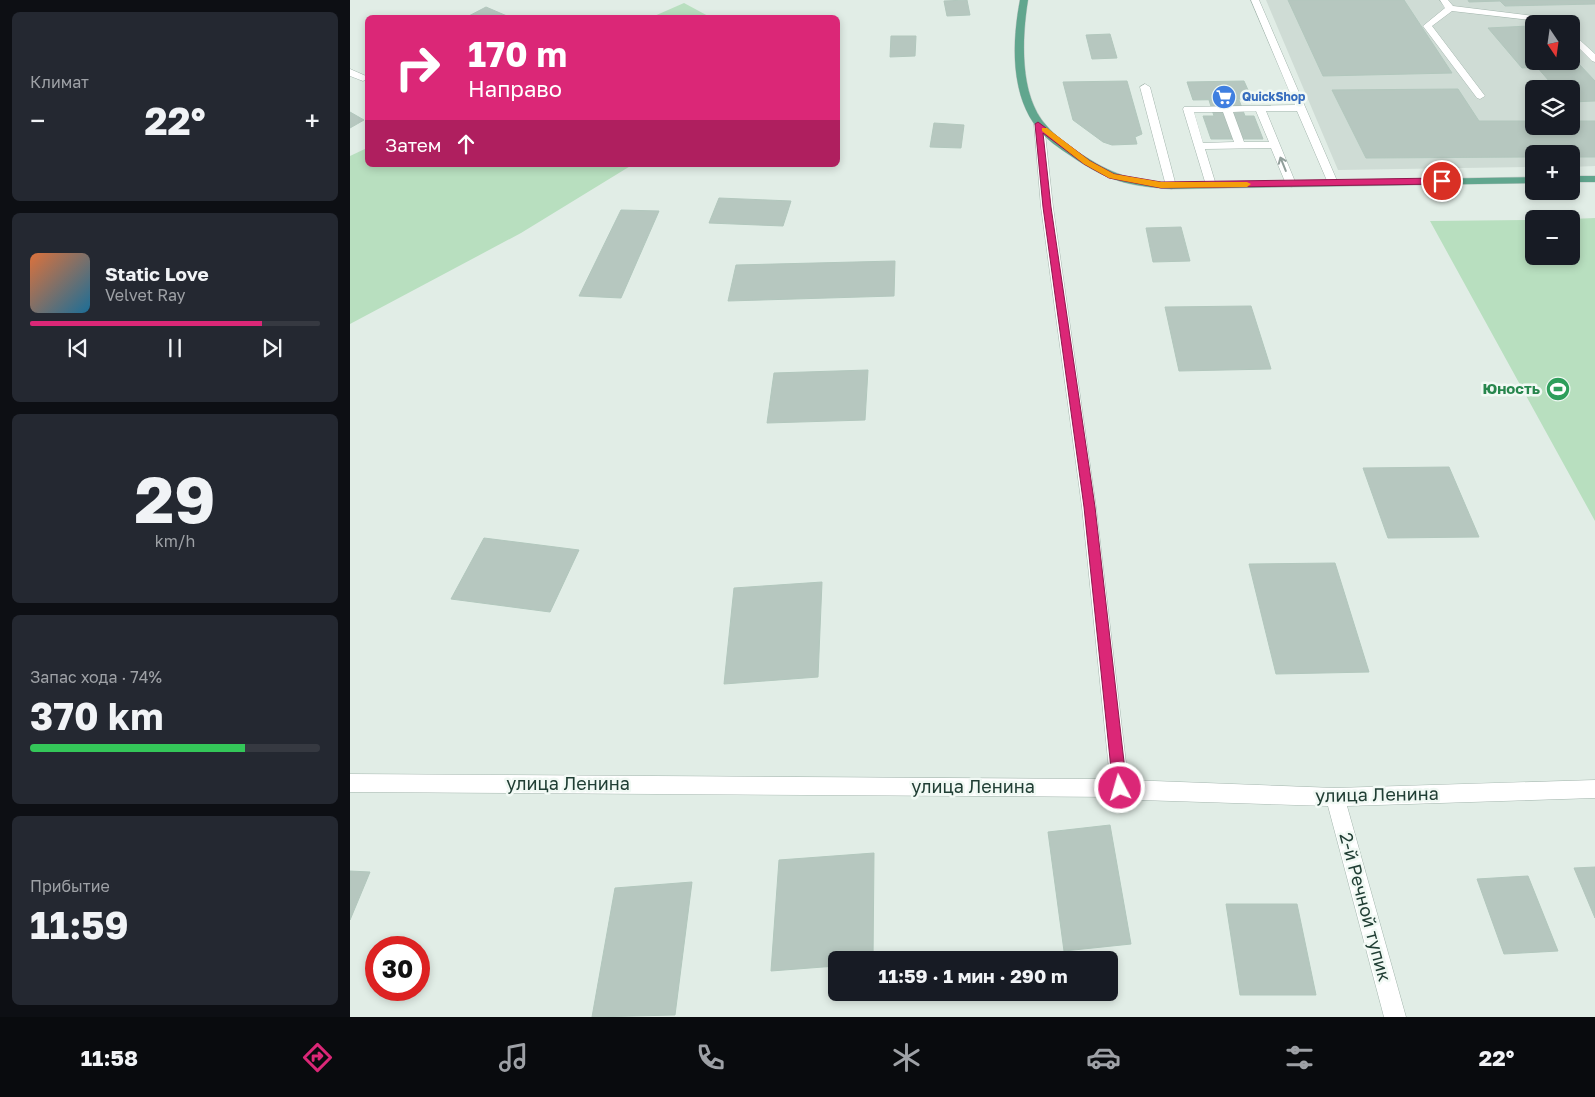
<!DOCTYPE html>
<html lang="ru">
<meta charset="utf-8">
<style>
:root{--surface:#171b24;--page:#242831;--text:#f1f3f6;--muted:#9ea1a6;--line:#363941;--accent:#db2777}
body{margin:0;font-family:"Golos Text",sans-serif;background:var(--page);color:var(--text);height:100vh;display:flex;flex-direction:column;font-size:19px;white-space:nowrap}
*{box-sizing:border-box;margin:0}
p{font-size:16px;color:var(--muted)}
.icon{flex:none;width:28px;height:28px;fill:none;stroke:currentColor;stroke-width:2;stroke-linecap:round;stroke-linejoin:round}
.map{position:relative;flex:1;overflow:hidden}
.sheet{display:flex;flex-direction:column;gap:12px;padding:12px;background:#0d0f14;width:350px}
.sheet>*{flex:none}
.top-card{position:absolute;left:15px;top:15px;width:475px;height:152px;border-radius:8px;box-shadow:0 2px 8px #0003;background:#db2777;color:#fff;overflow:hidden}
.needle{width:32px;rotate:167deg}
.fabs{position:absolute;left:1175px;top:15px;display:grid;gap:10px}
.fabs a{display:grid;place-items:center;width:55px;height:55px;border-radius:8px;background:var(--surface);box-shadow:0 2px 8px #0003;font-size:25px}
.speed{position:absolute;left:15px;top:936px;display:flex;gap:10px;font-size:25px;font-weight:700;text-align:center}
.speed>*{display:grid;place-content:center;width:65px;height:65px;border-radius:50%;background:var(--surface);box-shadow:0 2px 8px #0003;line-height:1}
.speed .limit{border:8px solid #d22;background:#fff;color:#111}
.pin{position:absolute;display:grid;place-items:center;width:42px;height:42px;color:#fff;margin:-21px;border:2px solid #fff;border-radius:50%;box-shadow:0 1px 5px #0007}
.me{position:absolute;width:55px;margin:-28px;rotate:354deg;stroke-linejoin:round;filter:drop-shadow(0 0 4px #0008)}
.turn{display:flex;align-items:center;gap:18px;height:105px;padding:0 20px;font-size:22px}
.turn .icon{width:65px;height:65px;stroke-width:2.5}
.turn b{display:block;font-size:35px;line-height:42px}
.then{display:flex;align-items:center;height:48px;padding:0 20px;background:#0003;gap:10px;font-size:19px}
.big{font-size:38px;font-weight:700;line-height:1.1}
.sheet .widget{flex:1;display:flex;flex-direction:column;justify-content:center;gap:8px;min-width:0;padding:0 18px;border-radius:8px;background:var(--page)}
.sheet .dial{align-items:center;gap:0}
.dial b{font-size:65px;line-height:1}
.song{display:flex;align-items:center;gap:15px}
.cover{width:60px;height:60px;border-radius:8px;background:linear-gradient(135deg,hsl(20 70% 55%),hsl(200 70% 35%))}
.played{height:5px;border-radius:2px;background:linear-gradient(90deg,var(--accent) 80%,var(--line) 80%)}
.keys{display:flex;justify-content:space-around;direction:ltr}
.heat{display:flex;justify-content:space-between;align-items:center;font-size:28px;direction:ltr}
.charge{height:8px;border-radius:4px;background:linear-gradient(90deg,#34c759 74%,var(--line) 0)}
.trip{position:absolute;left:478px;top:951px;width:290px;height:50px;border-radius:8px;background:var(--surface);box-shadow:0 2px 8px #0003;font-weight:700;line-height:50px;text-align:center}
.tabs{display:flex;height:80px;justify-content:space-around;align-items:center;background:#090b0e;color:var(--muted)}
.tabs .icon{width:35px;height:35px}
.tabs .on{color:var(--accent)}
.tabs b{font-size:22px;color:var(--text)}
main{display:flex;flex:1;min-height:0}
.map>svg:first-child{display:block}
.built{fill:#cfdcd5;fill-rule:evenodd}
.green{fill:#b8dfbf}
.building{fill:#b6c7bf;stroke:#b2c7bd}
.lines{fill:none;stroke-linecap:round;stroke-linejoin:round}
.minor-casing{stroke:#a3b5ad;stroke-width:1}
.major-casing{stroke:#c1c9c6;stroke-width:1}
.minor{fill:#fff;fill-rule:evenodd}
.major{fill:#61a68e;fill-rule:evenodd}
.oneway{stroke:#909e9a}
.route{fill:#db2777;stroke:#8e194d}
.slow{fill:#f59e0b}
.labels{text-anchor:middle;stroke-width:5;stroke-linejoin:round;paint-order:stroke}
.far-shop-label{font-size:12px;font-weight:bold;fill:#366cbe;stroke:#f1f9f4;text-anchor:start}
.leisure-label{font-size:15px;font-weight:bold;fill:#27864d;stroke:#f1f9f4;text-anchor:end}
.near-street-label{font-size:18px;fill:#203e34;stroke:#f1f9f4}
</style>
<main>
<section class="sheet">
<div class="widget"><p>Климат</p>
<div class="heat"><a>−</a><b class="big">22°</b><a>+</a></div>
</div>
<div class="widget">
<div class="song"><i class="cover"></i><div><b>Static Love</b><p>Velvet Ray</p></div></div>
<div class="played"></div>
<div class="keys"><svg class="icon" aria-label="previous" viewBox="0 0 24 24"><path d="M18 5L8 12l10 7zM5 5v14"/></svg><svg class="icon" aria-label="pause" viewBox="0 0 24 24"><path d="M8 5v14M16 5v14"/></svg><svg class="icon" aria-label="next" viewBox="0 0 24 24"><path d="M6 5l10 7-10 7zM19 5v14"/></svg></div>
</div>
<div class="widget dial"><b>29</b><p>km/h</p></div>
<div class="widget"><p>Запас хода · 74%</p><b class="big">370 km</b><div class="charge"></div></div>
<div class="widget"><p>Прибытие</p><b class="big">11:59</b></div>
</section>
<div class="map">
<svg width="1245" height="1017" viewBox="0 0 1245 1017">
<rect width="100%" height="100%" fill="#e1ede6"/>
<path class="built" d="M916 0H1245V166L1221 167V154H1184V167L988 170ZM1184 24H1221V61H1184ZM1184 89H1221V126H1184Z"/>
<g class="green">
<polygon points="334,3 360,17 367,17 302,17"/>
<polygon points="17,148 18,165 282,165 171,233 0,324 0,156"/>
<polygon points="1245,218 1245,521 1080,221 1184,220 1184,256 1221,256 1221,219"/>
</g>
<g class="building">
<polygon points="617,0 620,15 597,16 594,1"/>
<polygon points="938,0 1054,0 1102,73 973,76"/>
<polygon points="1118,0 1245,0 1245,4 1155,6 1150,1 1119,2"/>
<polygon points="136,7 157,16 153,18 115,18"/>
<polygon points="1179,26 1184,31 1184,61 1211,61 1214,64 1229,64 1245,81 1245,101 1221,102 1221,89 1206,89 1187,67 1172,68 1138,28"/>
<polygon points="760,34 767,58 742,59 736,35"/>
<polygon points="541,36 566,36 565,56 540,57"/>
<polygon points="777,81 792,134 785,137 787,144 762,145 753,142 723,120 713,82"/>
<polygon points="894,81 902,99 843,100 837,82"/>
<polygon points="1108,89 1129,121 1184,121 1184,126 1221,126 1221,121 1245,121 1245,157 1221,157 1221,154 1184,154 1184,157 1016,158 982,90"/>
<polygon points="859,100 889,100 895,116 904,116 913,139 861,139 853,116 864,116"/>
<polygon points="0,112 14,120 0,128"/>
<polygon points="584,123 614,125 611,148 580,147"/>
<polygon points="369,198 441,201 433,226 359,223"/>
<polygon points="271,210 309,211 271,298 229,296"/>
<polygon points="831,227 840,261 803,262 796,228"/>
<polygon points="545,261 544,296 378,301 386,265"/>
<polygon points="901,306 921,369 829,371 815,307"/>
<polygon points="518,370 515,420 417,423 424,373"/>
<polygon points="1099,467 1129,537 1038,538 1013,468"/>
<polygon points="134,538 229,550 200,612 101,599"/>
<polygon points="985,563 1019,672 926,674 899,564"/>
<polygon points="472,582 468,677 374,684 384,588"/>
<polygon points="760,825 781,944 714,951 698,832"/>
<polygon points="524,853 523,960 486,960 486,966 421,971 429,860"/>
<polygon points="1245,867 1245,918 1224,868"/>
<polygon points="0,871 20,872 0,920"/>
<polygon points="1178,876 1208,951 1154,954 1127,879"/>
<polygon points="342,882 325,1015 242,1017 265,888"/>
<polygon points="876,904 947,904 966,995 890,995"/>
</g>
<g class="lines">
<g class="minor-casing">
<g id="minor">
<path d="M901 0H909L988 183 987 185H979L978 183 947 111H916L946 184 945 186 941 187 936 184 921 148 855 149 866 185 861 188 856 185 833 109 834 107 945 105ZM906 111 919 142H894L883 112ZM844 112H873L884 142 853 143Z"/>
<polygon points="1090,0 1098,0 1103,6 1208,19 1214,24 1102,11 1082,26 1135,96 1130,99 1127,98 1073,26 1095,8"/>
<polygon points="1221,32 1245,54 1245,62 1242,61 1221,40"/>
<polygon points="0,69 16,76 18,78 13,81 0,76"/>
<polygon points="795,84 800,87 826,186 825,188 821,189 816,186 790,87"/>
<polygon points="689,121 694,124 703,207 746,507 778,780 985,788 1245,780 1245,798 997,806 1056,1017 1034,1017 978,806 790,800 770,797 0,792 0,774 760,779 732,507 691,207 684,124"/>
</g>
</g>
<g class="major-casing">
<g id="major">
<path d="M670 0H678C672 37 669 95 696 125 705 136 717 144 728 152 763 175 780 180 821 183L1184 177V183L821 189C778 186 757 181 721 156 709 148 697 140 688 129 660 95 662 41 670 0Z"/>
<rect x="1221" y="176" width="24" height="6"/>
</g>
</g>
<use href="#minor" class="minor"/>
<use href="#major" class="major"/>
</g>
<defs><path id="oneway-shaft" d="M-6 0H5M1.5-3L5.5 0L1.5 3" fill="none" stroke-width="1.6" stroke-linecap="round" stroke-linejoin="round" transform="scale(1.25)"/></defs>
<use class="oneway" href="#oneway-shaft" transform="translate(933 164) rotate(-112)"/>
<polygon class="route" points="688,122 740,161 764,174 811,182 1092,178 1096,181 1092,184 811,188 759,178 734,164 693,133 701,207 745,507 777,788 775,793 770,795 765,793 763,788 734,507 693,207 685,124"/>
<polygon class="slow" points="692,128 697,128 740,161 764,174 811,182 897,182 901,184 897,187 811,188 759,178 734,164 692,131"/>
<defs>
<g id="supermarket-disc" transform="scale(1.25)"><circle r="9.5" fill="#3f7fe0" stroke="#f1f9f4"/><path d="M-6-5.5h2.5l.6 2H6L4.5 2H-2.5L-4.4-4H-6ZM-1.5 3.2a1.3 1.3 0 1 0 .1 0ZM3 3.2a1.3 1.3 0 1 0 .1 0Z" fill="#fff"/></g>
<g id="stadium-disc" transform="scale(1.25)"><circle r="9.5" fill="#2e9e5b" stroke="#f1f9f4"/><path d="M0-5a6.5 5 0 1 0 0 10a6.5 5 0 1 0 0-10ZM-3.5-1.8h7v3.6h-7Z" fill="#fff"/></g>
</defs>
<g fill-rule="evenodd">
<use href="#supermarket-disc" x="874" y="97"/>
<use href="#stadium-disc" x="1208" y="389"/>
</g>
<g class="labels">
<g class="far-shop-label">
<text x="892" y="101">QuickShop</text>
</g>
<g class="leisure-label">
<text x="1190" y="394">Юность</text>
</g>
<g class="near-street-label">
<text x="218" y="790">улица Ленина</text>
<text x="623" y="793">улица Ленина</text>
<text transform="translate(1027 795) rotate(-1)" y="6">улица Ленина</text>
<text transform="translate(1015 907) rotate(75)" y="6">2-й Речной тупик</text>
</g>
</g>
</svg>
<div class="fabs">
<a><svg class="needle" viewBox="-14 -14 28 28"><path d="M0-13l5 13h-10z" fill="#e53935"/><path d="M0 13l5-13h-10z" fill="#9ea1a6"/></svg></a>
<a><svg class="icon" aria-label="layers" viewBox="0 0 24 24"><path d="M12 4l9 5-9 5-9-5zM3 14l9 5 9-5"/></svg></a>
<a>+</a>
<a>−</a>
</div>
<div class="speed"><div class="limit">30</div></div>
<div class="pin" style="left:1092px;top:181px;background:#d93025"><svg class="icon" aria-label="arrive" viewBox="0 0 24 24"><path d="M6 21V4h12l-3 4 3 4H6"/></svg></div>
<svg class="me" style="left:770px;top:788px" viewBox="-20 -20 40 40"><circle r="17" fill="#db2777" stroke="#fff" stroke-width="3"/><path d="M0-11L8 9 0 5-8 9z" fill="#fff"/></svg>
<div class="trip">11:59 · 1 мин · 290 m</div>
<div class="top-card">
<div class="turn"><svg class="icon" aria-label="right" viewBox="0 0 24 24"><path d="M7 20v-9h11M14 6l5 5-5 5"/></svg><div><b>170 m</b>Направо</div></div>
<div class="then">Затем<svg class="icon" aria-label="ahead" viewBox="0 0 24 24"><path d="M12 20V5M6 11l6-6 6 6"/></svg></div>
</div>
</div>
</main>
<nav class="tabs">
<b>11:58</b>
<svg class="icon on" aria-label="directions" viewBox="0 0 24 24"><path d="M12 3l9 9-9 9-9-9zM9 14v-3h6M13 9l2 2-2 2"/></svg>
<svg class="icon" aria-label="music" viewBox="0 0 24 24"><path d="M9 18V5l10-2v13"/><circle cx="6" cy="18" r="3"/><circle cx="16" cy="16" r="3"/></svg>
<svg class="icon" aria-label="phone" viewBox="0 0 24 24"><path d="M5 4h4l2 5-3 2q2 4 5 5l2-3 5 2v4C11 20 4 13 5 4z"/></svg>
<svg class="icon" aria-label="climate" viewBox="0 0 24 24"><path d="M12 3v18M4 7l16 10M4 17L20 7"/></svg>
<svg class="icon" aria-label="car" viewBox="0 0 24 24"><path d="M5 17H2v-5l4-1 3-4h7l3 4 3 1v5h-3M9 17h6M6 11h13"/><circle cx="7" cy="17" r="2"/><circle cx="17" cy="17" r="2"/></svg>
<svg class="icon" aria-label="filters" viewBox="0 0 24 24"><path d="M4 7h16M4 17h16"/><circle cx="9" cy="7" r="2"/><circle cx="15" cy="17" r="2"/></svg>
<b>22°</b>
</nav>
